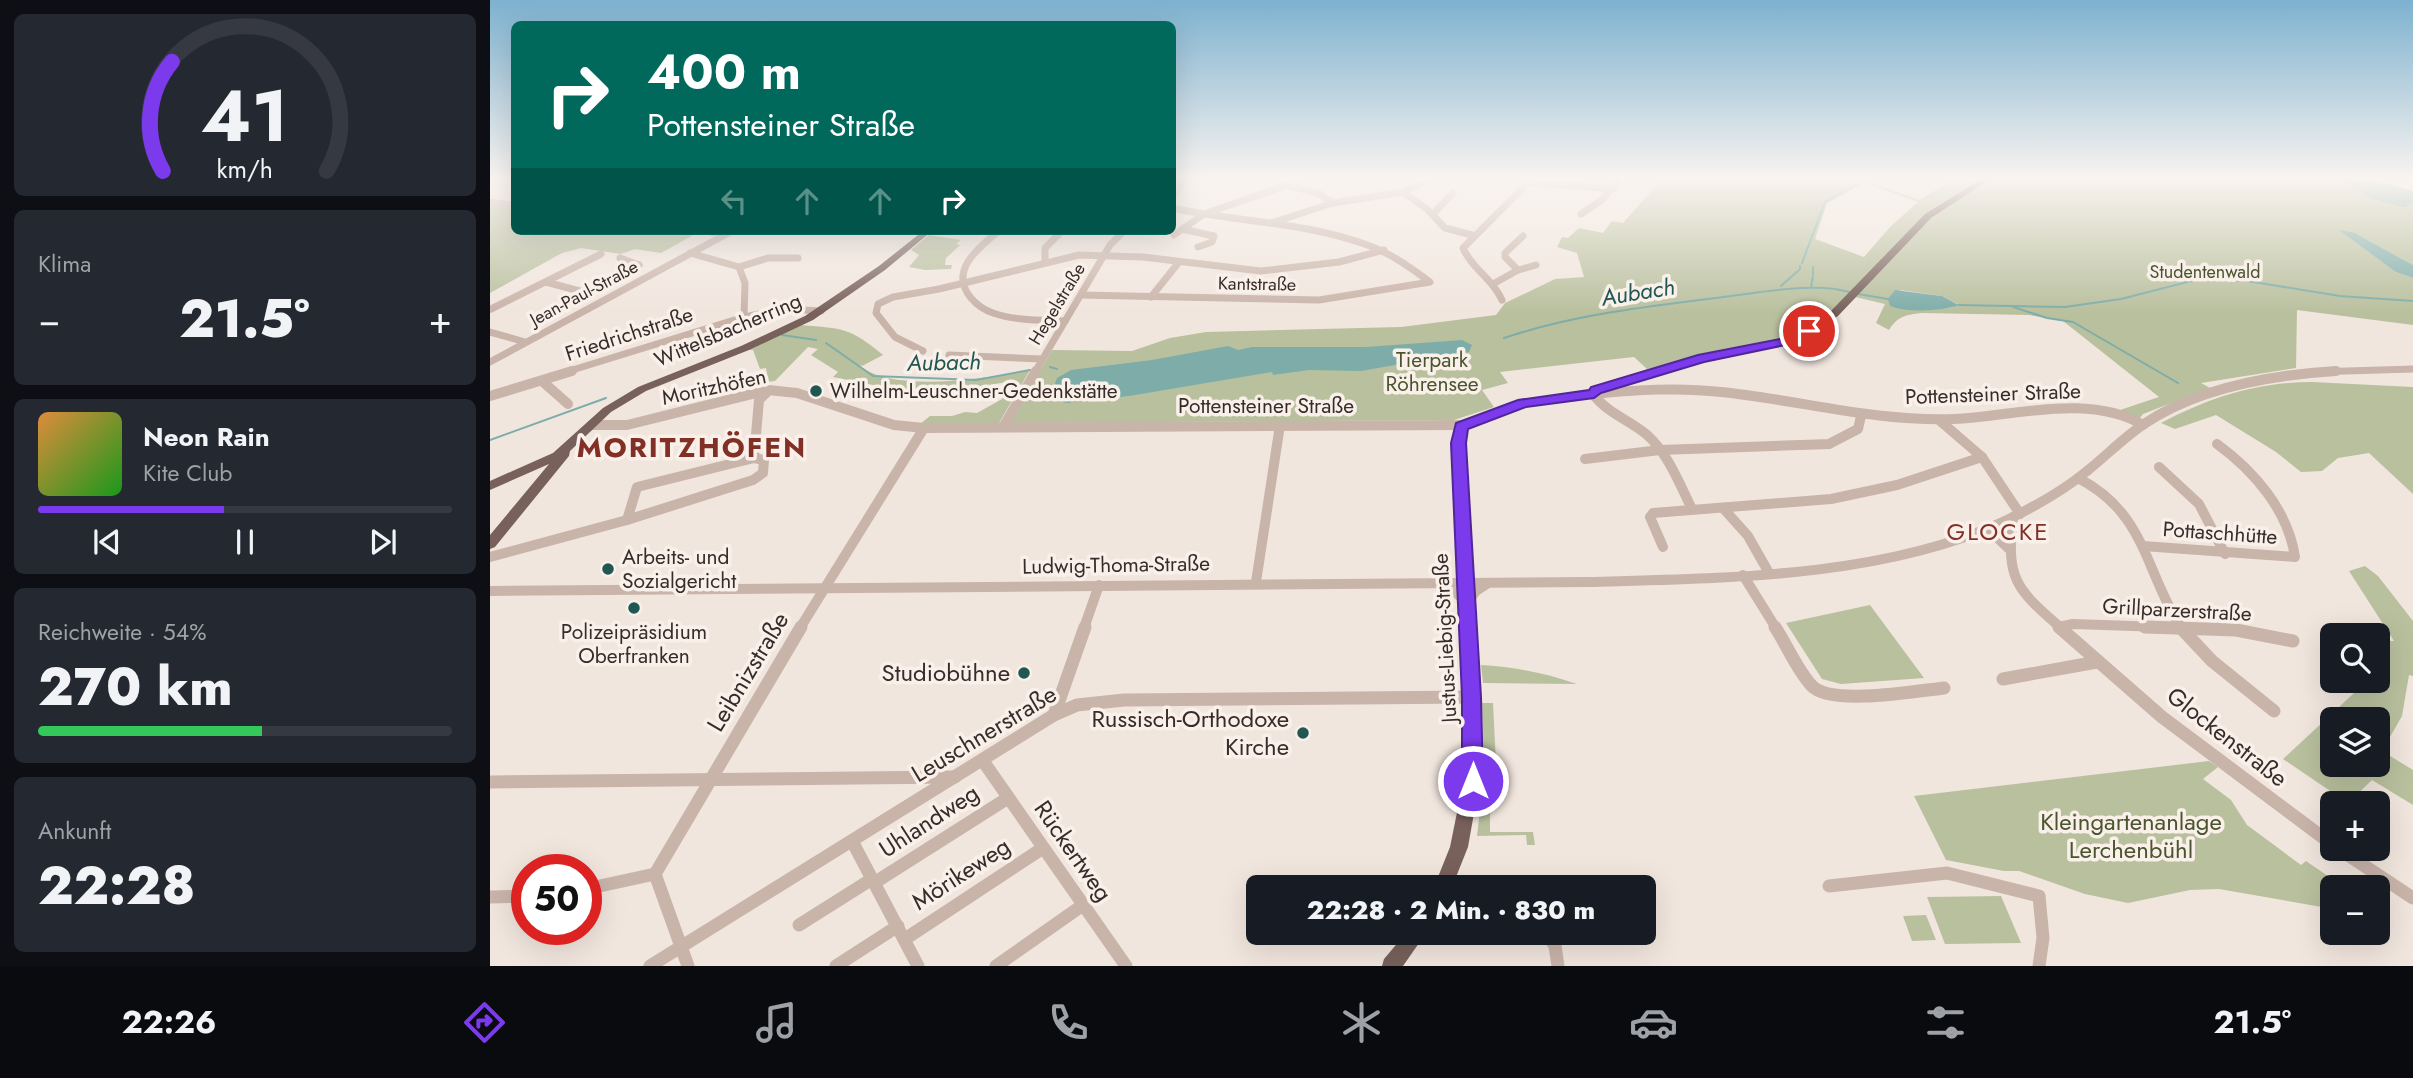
<!DOCTYPE html>
<html lang="de">
<meta charset="utf-8">
<style>
:root{--surface:#171b24;--page:#242831;--text:#f1f3f6;--muted:#9ea1a6;--line:#363941;--accent:#7c3aed}
body{margin:0;font-family:Jost,sans-serif;background:var(--page);color:var(--text);height:100vh;display:flex;flex-direction:column;font-size:26px;white-space:nowrap}
*{box-sizing:border-box;margin:0}
p{font-size:23px;color:var(--muted)}
.icon{flex:none;width:38px;height:38px;fill:none;stroke:currentColor;stroke-width:2;stroke-linecap:round;stroke-linejoin:round}
.map{position:relative;flex:1;overflow:hidden}
.drawer{display:flex;flex-direction:column;gap:14px;padding:14px;background:#0d0f14;width:490px}
.drawer>*{flex:none}
.guide{position:absolute;left:21px;top:21px;width:665px;height:214px;border-radius:10px;box-shadow:0 7px 28px #0002;background:#00695c;color:#fff;overflow:hidden}
.controls{position:absolute;left:1830px;top:623px;display:grid;gap:14px}
.controls a{display:grid;place-items:center;width:70px;height:70px;border-radius:10px;background:var(--surface);box-shadow:0 7px 28px #0002;font-size:35px}
.speed{position:absolute;left:21px;top:854px;display:flex;gap:14px;font-size:35px;font-weight:700;text-align:center}
.speed>*{display:grid;place-content:center;width:91px;height:91px;border-radius:50%;background:var(--surface);box-shadow:0 7px 28px #0002;line-height:1}
.speed .limit{border:10px solid #d22;background:#fff;color:#111}
.pin{position:absolute;display:grid;place-items:center;width:60px;height:60px;color:#fff;margin:-30px;border:4px solid #fff;border-radius:50%;box-shadow:0 2px 7px #0007}
.me{position:absolute;width:77px;margin:-38px;rotate:0deg;stroke-linejoin:round;filter:drop-shadow(0 0 5px #0008)}
.turn{display:flex;align-items:center;gap:24px;height:147px;padding:0 21px;font-size:32px}
.turn .icon{width:91px;height:91px;stroke-width:2.5}
.turn b{display:block;font-size:49px;line-height:60px}
.lanes{display:flex;align-items:center;height:66px;padding:0 21px;background:#0003;justify-content:center;gap:35px;direction:ltr}
.lanes .off{opacity:.35}
.big{font-size:52px;font-weight:800;line-height:1.1}
.drawer .card{flex:1;display:flex;flex-direction:column;justify-content:center;gap:10px;min-width:0;padding:0 24px;border-radius:10px;background:var(--page)}
.drawer .dial{align-items:center;gap:0}
.dial svg{height:182px;overflow:visible;fill:none;stroke:var(--line);stroke-width:7;stroke-linecap:round;text-anchor:middle}
.dial text{fill:var(--text);stroke:none}
.song{display:flex;align-items:center;gap:21px}
.cover{width:84px;height:84px;border-radius:10px;background:linear-gradient(135deg,hsl(30 70% 55%),hsl(120 70% 35%))}
.played{height:7px;border-radius:4px;background:linear-gradient(90deg,var(--accent) 45%,var(--line) 45%)}
.keys{display:flex;justify-content:space-around;direction:ltr}
.heat{display:flex;justify-content:space-between;align-items:center;font-size:38px;direction:ltr}
.charge{height:10px;border-radius:5px;background:linear-gradient(90deg,#34c759 54%,var(--line) 0)}
.trip{position:absolute;left:756px;top:875px;width:410px;height:70px;border-radius:10px;background:var(--surface);box-shadow:0 7px 28px #0002;font-weight:800;line-height:70px;text-align:center}
.dock{display:flex;height:112px;justify-content:space-around;align-items:center;background:#090b0e;color:var(--muted)}
.dock .icon{width:49px;height:49px}
.dock .selected{color:var(--accent)}
.dock b{font-size:32px;color:var(--text)}
main{display:flex;flex:1;min-height:0}
.map>svg:first-child{display:block}
.green{fill:#b9c09e;fill-rule:evenodd}
.water{fill:#7eada9}
.lines{fill:none;stroke-linecap:round;stroke-linejoin:round}
.stream{stroke:#7eada9;stroke-width:2}
.minor-far2{stroke:#c9b4aa;stroke-width:7}
.minor-far1{stroke:#c9b4aa;stroke-width:10}
.minor{stroke:#c9b4aa;stroke-width:13}
.major{fill:#78615b;fill-rule:evenodd}
.route{fill:#7c3aed;stroke:#51269a;stroke-width:2}
.poi-dot{fill:#215753;stroke:#f9f0ea;stroke-width:2.5}
.labels{text-anchor:middle;stroke-width:7;stroke-linejoin:round;paint-order:stroke}
.far-park-label{font-size:18px;fill:#4b542e;stroke:#f9f0ea}
.far-street-label{font-size:18px;fill:#372c29;stroke:#f9f0ea}
.street-label{font-size:21px;fill:#372c29;stroke:#f9f0ea}
.park-label{font-size:21px;fill:#4b542e;stroke:#f9f0ea}
.poi-label{font-size:21px;fill:#372c29;stroke:#f9f0ea;text-anchor:start}
.water-label{font-size:23px;font-style:italic;fill:#215753;stroke:#f9f0ea}
.quarter-label{font-size:24px;letter-spacing:2px;fill:#822f26;stroke:#f9f0ea}
.near-street-label{font-size:24px;fill:#372c29;stroke:#f9f0ea}
.near-poi-label{font-size:24px;fill:#372c29;stroke:#f9f0ea;text-anchor:end}
.near-park-label{font-size:24px;fill:#4b542e;stroke:#f9f0ea}
.district-label{font-size:28px;font-weight:bold;letter-spacing:2px;fill:#822f26;stroke:#f9f0ea}
</style>
<main>
<section class="drawer">
<div class="card dial"><svg viewBox="0 0 100 80">
<path d="M14 69A42 42 0 1 1 86 69"/>
<path d="M14 69A42 42 0 0 1 18 21" stroke="#7c3aed"/>
<text x="50" y="56" font-size="32" font-weight="700">41</text>
<text x="50" y="72" font-size="11">km/h</text>
</svg></div>
<div class="card"><p>Klima</p>
<div class="heat"><a>−</a><b class="big">21.5°</b><a>+</a></div>
</div>
<div class="card">
<div class="song"><i class="cover"></i><div><b>Neon Rain</b><p>Kite Club</p></div></div>
<div class="played"></div>
<div class="keys"><svg class="icon" aria-label="previous" viewBox="0 0 24 24"><path d="M18 5L8 12l10 7zM5 5v14"/></svg><svg class="icon" aria-label="pause" viewBox="0 0 24 24"><path d="M8 5v14M16 5v14"/></svg><svg class="icon" aria-label="next" viewBox="0 0 24 24"><path d="M6 5l10 7-10 7zM19 5v14"/></svg></div>
</div>
<div class="card"><p>Reichweite · 54%</p><b class="big">270 km</b><div class="charge"></div></div>
<div class="card"><p>Ankunft</p><b class="big">22:28</b></div>
</section>
<div class="map">
<svg width="1923" height="966" viewBox="0 0 1923 966">
<rect width="100%" height="100%" fill="#f1e6de"/>
<g class="green">
<path d="M1173 178H1384L1379 182 1430 200 1465 178H1492L1448 206 1426 224 1341 313 1319 327 1296 339 1157 369 1144 357 1010 372 1018 383 992 390 1004 407 964 420 519 423 562 350 642 351 680 338 716 332 911 327 1006 315 1015 303 1065 279 1094 277 1087 253 1067 247 1072 237 1078 238 1089 228 1113 233 1122 221 1133 223ZM1375 183 1428 202 1401 226 1374 257 1325 239 1337 203Z"/>
<path d="M1502 178H1847L1882 199 1915 208 1923 203V265L1865 233 1906 272 1923 278V325L1807 310 1806 368 1711 383 1720 388 1653 414 1649 419 1630 410 1669 397 1573 321 1539 315 1432 313C1415 315 1408 316 1399 330L1386 323 1395 304 1365 297 1431 226 1455 208ZM1410 290 1452 296 1468 304 1459 308 1428 309Z"/>
<polygon points="0,205 24,209 24,231 234,231 224,236 207,233 171,253 145,249 131,254 91,248 72,253 0,293"/>
<polygon points="439,235 471,240 466,244 470,245 456,258 455,265 462,265 461,269 435,270 419,267 429,255 421,250"/>
<path d="M311 325C354 329 359 327 393 355L372 366 369 365C403 394 498 378 540 370L509 423 430 424 440 416H462L475 412 487 413 512 399 523 381 480 388 435 386 413 391 343 377 348 372 321 355 328 349 318 347 285 381 276 382 273 376 277 374 276 368 270 369 263 350H257Z"/>
<path d="M1822 382 1923 387V494L1879 453 1848 458 1832 471 1811 472 1786 452 1726 415 1685 429 1671 423C1720 397 1767 382 1822 382Z"/>
<path d="M1875 566 1888 576 1923 621V676L1919 675 1912 716 1892 751 1923 770V805L1882 780 1858 803 1793 759 1877 681H1888V670L1896 663 1888 658V641H1904L1859 571ZM1888 719V765H1843V719Z"/>
<polygon points="1380,605 1434,678 1351,684 1332,679 1296,623"/>
<path d="M991 665C1025 667 1055 673 1087 684L993 683Z"/>
<polygon points="1003,703 1006,764 1002,764 1002,770 994,770 992,703"/>
<polygon points="1719,761 1728,767 1713,779 1741,800 1757,825 1811,865 1816,861 1854,887 1843,887 1843,909 1729,889 1700,890 1638,903 1595,894 1529,871 1514,871 1456,860 1424,796"/>
<polygon points="994,775 1000,785 1000,832 1043,832 1045,845 1037,845 1036,835 987,836"/>
<polygon points="1511,896 1531,943 1455,944 1437,897"/>
<polygon points="1436,915 1446,940 1422,941 1413,916"/>
</g>
<g class="water">
<polygon points="1847,178 1875,178 1923,191 1923,203 1915,208 1882,199"/>
<polygon points="1849,230 1865,233 1923,265 1923,278 1906,272"/>
<path d="M1405 290 1452 296 1469 305C1452 311 1417 313 1400 306L1398 299Z"/>
<polygon points="972,340 982,345 979,352 871,371 819,370 783,375 782,372 639,396 576,403 563,399 561,395 567,378 581,370 662,360 738,346 748,350 762,347 876,347"/>
</g>
<g class="lines">
<g class="stream">
<polyline points="1312,263 1335,202 1379,178"/>
<polyline points="1310,266 1310,269"/>
<polyline points="1323,267 1323,274"/>
<polyline points="1291,286 1309,270"/>
<polyline points="1321,287 1323,276"/>
<polyline points="1368,294 1398,299"/>
<polyline points="1469,305 1575,307 1631,299 1709,279 1757,281 1850,296 1923,301"/>
<polyline points="1523,307 1557,318 1583,322 1688,383"/>
<polyline points="292,335 326,340"/>
<path d="M1014 338C1088 313 1164 306 1241 296 1275 292 1327 282 1359 292"/>
<polyline points="336,343 383,376 486,380 540,370"/>
<polyline points="560,367 567,369"/>
<polyline points="0,440 116,398"/>
</g>
<g class="minor-far2">
<polyline points="1037,182 1123,189"/>
<polyline points="799,186 828,193 843,203"/>
<polyline points="913,192 938,210 955,228 982,235"/>
<polyline points="682,197 695,178"/>
<polyline points="0,202 20,205 24,203"/>
<polyline points="943,214 963,193"/>
<polyline points="1091,214 1113,199 1129,178"/>
<polyline points="781,223 843,203 913,192 942,178"/>
<polyline points="692,229 724,236 722,242 708,247"/>
<path d="M509 231C489 247 458 271 481 298 487 305 494 310 503 313 526 321 551 320 575 321"/>
<polyline points="684,235 714,214 817,178"/>
<polyline points="200,253 249,267 255,283 254,317"/>
<polyline points="130,258 149,265"/>
<polyline points="555,262 555,248 572,231"/>
<polyline points="249,267 278,258 308,258"/>
<polyline points="1028,270 1015,257 1015,253 1033,236"/>
<polyline points="56,282 97,293"/>
<polyline points="1003,284 1028,270 1046,265"/>
<path d="M591 295 829 300 940 282C921 268 902 254 880 246 817 222 747 222 682 208"/>
<polyline points="661,297 689,262"/>
<path d="M1012 300C1003 279 982 269 973 248L1030 191 1037 182 1036 178"/>
<polyline points="72,305 149,265"/>
<polyline points="1,309 111,254"/>
<polyline points="0,332 35,342"/>
<polyline points="433,351 405,337 386,313 388,304 403,297 449,289 589,255 653,257 771,271 849,262 894,250"/>
<polyline points="459,355 552,359"/>
<polyline points="0,362 242,231"/>
<polyline points="76,372 254,317 295,309 331,311"/>
<polyline points="545,372 620,245 634,231"/>
<polyline points="1823,372 1923,369"/>
</g>
<g class="minor-far1">
<polyline points="52,381 78,404"/>
<path d="M1103 394C1146 390 1188 387 1231 392 1310 400 1384 422 1464 419 1525 416 1599 393 1653 425"/>
<path d="M1103 394C1116 412 1139 420 1156 434 1178 453 1189 483 1202 509"/>
<polyline points="0,396 82,371"/>
<polyline points="1449,420 1492,457 1530,514"/>
<polyline points="102,425 137,425 278,390 307,393 404,425 434,428 972,425"/>
<polyline points="513,427 546,371"/>
<polyline points="264,458 269,400 278,391"/>
<polygon points="264,458 274,460 273,473 263,480 137,520 147,487"/>
<polyline points="1095,459 1170,450 1339,444 1368,429 1371,416"/>
<polyline points="1669,467 1709,504 1735,554"/>
<path d="M1588 478C1656 513 1654 569 1691 628"/>
<polyline points="1233,508 1258,536 1279,573"/>
<path d="M1523 517C1516 579 1525 588 1571 628"/>
<polyline points="1498,529 1519,549"/>
<path d="M1653 546 1805 557C1798 510 1764 471 1727 444"/>
<polyline points="1173,547 1160,517 1163,513 1341,499 1407,485 1492,457"/>
<polyline points="0,557 137,520"/>
<polyline points="1253,575 1286,628"/>
<polyline points="766,582 790,425"/>
<polyline points="951,585 963,590 977,603 986,591 998,583"/>
<path d="M0 591 1099 582C1235 578 1391 578 1515 521 1544 507 1573 491 1597 471 1616 456 1633 438 1654 424 1709 387 1781 375 1846 371"/>
<polyline points="1569,627 1583,624 1702,628"/>
<polyline points="310,628 434,428"/>
<polyline points="594,628 609,585"/>
</g>
<g class="minor">
<path d="M1285 627C1297 645 1307 670 1322 686 1341 706 1427 691 1454 688"/>
<polyline points="1569,627 1672,717 1843,845"/>
<polyline points="1655,627 1746,630 1803,641"/>
<polyline points="1690,627 1722,661 1784,711"/>
<polyline points="1513,679 1607,662"/>
<polyline points="564,715 595,627"/>
<polyline points="493,761 636,966"/>
<polyline points="0,782 465,777"/>
<polyline points="362,841 428,966"/>
<polyline points="1849,849 1923,898"/>
<polyline points="165,874 311,627"/>
<polyline points="165,874 198,966"/>
<polyline points="384,883 518,798"/>
<polyline points="1339,886 1457,873 1549,896 1553,938 1549,966"/>
<polyline points="96,889 165,874"/>
<polyline points="0,897 37,896"/>
<polyline points="309,925 382,879"/>
<polyline points="1057,933 1065,946 1068,966"/>
<polyline points="415,939 553,848"/>
<polyline points="160,966 564,715 587,705 634,700 982,697"/>
<polyline points="346,966 408,926"/>
<polyline points="506,966 593,905"/>
</g>
<g class="major">
<polygon points="1493,178 1502,178 1441,218 1348,316 1315,337 1282,348 1188,368 1110,392 1103,397 1035,406 977,429 975,443 992,768 978,847 962,887 944,887 960,847 976,768 963,443 967,424 1029,401 1099,391 1102,388 1182,363 1279,342 1307,333 1340,312 1435,214"/>
<polygon points="433,231 442,231 395,270 323,320 259,350 156,391 121,412 80,451 79,456 5,547 0,549 0,535 59,464 0,490 0,481 63,453 113,408 148,387 251,346 315,316 389,266"/>
<polygon points="916,933 936,933 913,966 892,966 894,959"/>
</g>
</g>
<linearGradient id="sky" x2="0" y2="1"><stop stop-color="#7db1cf"/><stop offset="0.57" stop-color="#f9f4f0"/><stop offset="1" stop-color="#f9f4f0" stop-opacity="0"/></linearGradient>
<rect width="1923" height="313" fill="url(#sky)"/>
<polygon class="route" points="1319,327 1323,328 1323,334 1305,343 1214,362 1111,393 1104,398 1036,407 978,429 976,443 991,697 993,781 990,788 983,791 975,788 972,781 972,697 961,443 966,423 1028,400 1099,390 1101,387 1208,355 1295,338"/>
<g class="poi-dot">
<circle cx="326" cy="391" r="7"/>
<circle cx="118" cy="569" r="7"/>
<circle cx="144" cy="608" r="7"/>
<circle cx="534" cy="673" r="7"/>
<circle cx="813" cy="733" r="7"/>
</g>
<g class="labels">
<g class="far-park-label">
<text x="1715" y="278">Studentenwald</text>
</g>
<g class="far-street-label">
<text transform="translate(767 284) rotate(1)" y="6">Kantstraße</text>
<text transform="translate(94 293) rotate(-28)" y="6">Jean-Paul-Straße</text>
<text transform="translate(567 304) rotate(-59)" y="6">Hegelstraße</text>
</g>
<g class="street-label">
<text transform="translate(238 330) rotate(-23)" y="7">Wittelsbacherring</text>
<text transform="translate(139 334) rotate(-18)" y="7">Friedrichstraße</text>
<text transform="translate(224 387) rotate(-12)" y="7">Moritzhöfen</text>
<text transform="translate(1503 394) rotate(-2)" y="7">Pottensteiner Straße</text>
<text x="776" y="413">Pottensteiner Straße</text>
<text transform="translate(1730 533) rotate(4)" y="7">Pottaschhütte</text>
<text transform="translate(626 565) rotate(-1)" y="7">Ludwig-Thoma-Straße</text>
<text transform="translate(1687 610) rotate(3)" y="7">Grillparzerstraße</text>
<text transform="translate(955 638) rotate(-93)" y="7">Justus-Liebig-Straße</text>
</g>
<g class="park-label">
<text x="942" y="367">Tierpark<tspan x="942" dy="24">Röhrensee</tspan></text>
</g>
<g class="poi-label">
<text x="340" y="398">Wilhelm-Leuschner-Gedenkstätte</text>
<text x="132" y="564">Arbeits- und<tspan x="132" dy="24">Sozialgericht</tspan></text>
<text x="144" y="639" text-anchor="middle">Polizeipräsidium<tspan x="144" dy="24">Oberfranken</tspan></text>
</g>
<g class="water-label">
<text transform="translate(1148 292) rotate(-9)" y="8">Aubach</text>
<text transform="translate(454 362) rotate(-1)" y="8">Aubach</text>
</g>
<g class="quarter-label">
<text x="1508" y="540">GLOCKE</text>
</g>
<g class="near-street-label">
<text transform="translate(258 672) rotate(-59)" y="8">Leibnizstraße</text>
<text transform="translate(494 734) rotate(-31)" y="8">Leuschnerstraße</text>
<text transform="translate(1737 737) rotate(38)" y="8">Glockenstraße</text>
<text transform="translate(439 821) rotate(-33)" y="8">Uhlandweg</text>
<text transform="translate(583 851) rotate(55)" y="8">Rückertweg</text>
<text transform="translate(471 874) rotate(-33)" y="8">Mörikeweg</text>
</g>
<g class="near-poi-label">
<text x="520" y="681">Studiobühne</text>
<text x="799" y="727">Russisch-Orthodoxe<tspan x="799" dy="28">Kirche</tspan></text>
</g>
<g class="near-park-label">
<text x="1641" y="830">Kleingartenanlage<tspan x="1641" dy="28">Lerchenbühl</tspan></text>
</g>
<g class="district-label">
<text x="202" y="457">MORITZHÖFEN</text>
</g>
</g>
</svg>
<div class="controls">
<a><svg class="icon" aria-label="search" viewBox="0 0 24 24"><circle cx="10" cy="10" r="6"/><path d="M15 15l6 6"/></svg></a>
<a><svg class="icon" aria-label="layers" viewBox="0 0 24 24"><path d="M12 4l9 5-9 5-9-5zM3 14l9 5 9-5"/></svg></a>
<a>+</a>
<a>−</a>
</div>
<div class="speed"><div class="limit">50</div></div>
<div class="pin" style="left:1319px;top:331px;background:#d93025"><svg class="icon" aria-label="arrive" viewBox="0 0 24 24"><path d="M6 21V4h12l-3 4 3 4H6"/></svg></div>
<svg class="me" style="left:983px;top:781px" viewBox="-20 -20 40 40"><circle r="17" fill="#7c3aed" stroke="#fff" stroke-width="3"/><path d="M0-11L8 9 0 5-8 9z" fill="#fff"/></svg>
<div class="trip">22:28 · 2 Min. · 830 m</div>
<div class="guide">
<div class="turn"><svg class="icon" aria-label="right" viewBox="0 0 24 24"><path d="M7 20v-9h11M14 6l5 5-5 5"/></svg><div><b>400 m</b>Pottensteiner Straße</div></div>
<div class="lanes"><svg class="icon off" aria-label="left" viewBox="0 0 24 24"><path d="M17 20v-9H6M10 6l-5 5 5 5"/></svg><svg class="icon off" aria-label="ahead" viewBox="0 0 24 24"><path d="M12 20V5M6 11l6-6 6 6"/></svg><svg class="icon off" aria-label="ahead" viewBox="0 0 24 24"><path d="M12 20V5M6 11l6-6 6 6"/></svg><svg class="icon" aria-label="right" viewBox="0 0 24 24"><path d="M7 20v-9h11M14 6l5 5-5 5"/></svg></div>
</div>
</div>
</main>
<nav class="dock">
<b>22:26</b>
<svg class="icon selected" aria-label="directions" viewBox="0 0 24 24"><path d="M12 3l9 9-9 9-9-9zM9 14v-3h6M13 9l2 2-2 2"/></svg>
<svg class="icon" aria-label="music" viewBox="0 0 24 24"><path d="M9 18V5l10-2v13"/><circle cx="6" cy="18" r="3"/><circle cx="16" cy="16" r="3"/></svg>
<svg class="icon" aria-label="phone" viewBox="0 0 24 24"><path d="M5 4h4l2 5-3 2q2 4 5 5l2-3 5 2v4C11 20 4 13 5 4z"/></svg>
<svg class="icon" aria-label="climate" viewBox="0 0 24 24"><path d="M12 3v18M4 7l16 10M4 17L20 7"/></svg>
<svg class="icon" aria-label="car" viewBox="0 0 24 24"><path d="M5 17H2v-5l4-1 3-4h7l3 4 3 1v5h-3M9 17h6M6 11h13"/><circle cx="7" cy="17" r="2"/><circle cx="17" cy="17" r="2"/></svg>
<svg class="icon" aria-label="filters" viewBox="0 0 24 24"><path d="M4 7h16M4 17h16"/><circle cx="9" cy="7" r="2"/><circle cx="15" cy="17" r="2"/></svg>
<b>21.5°</b>
</nav>
